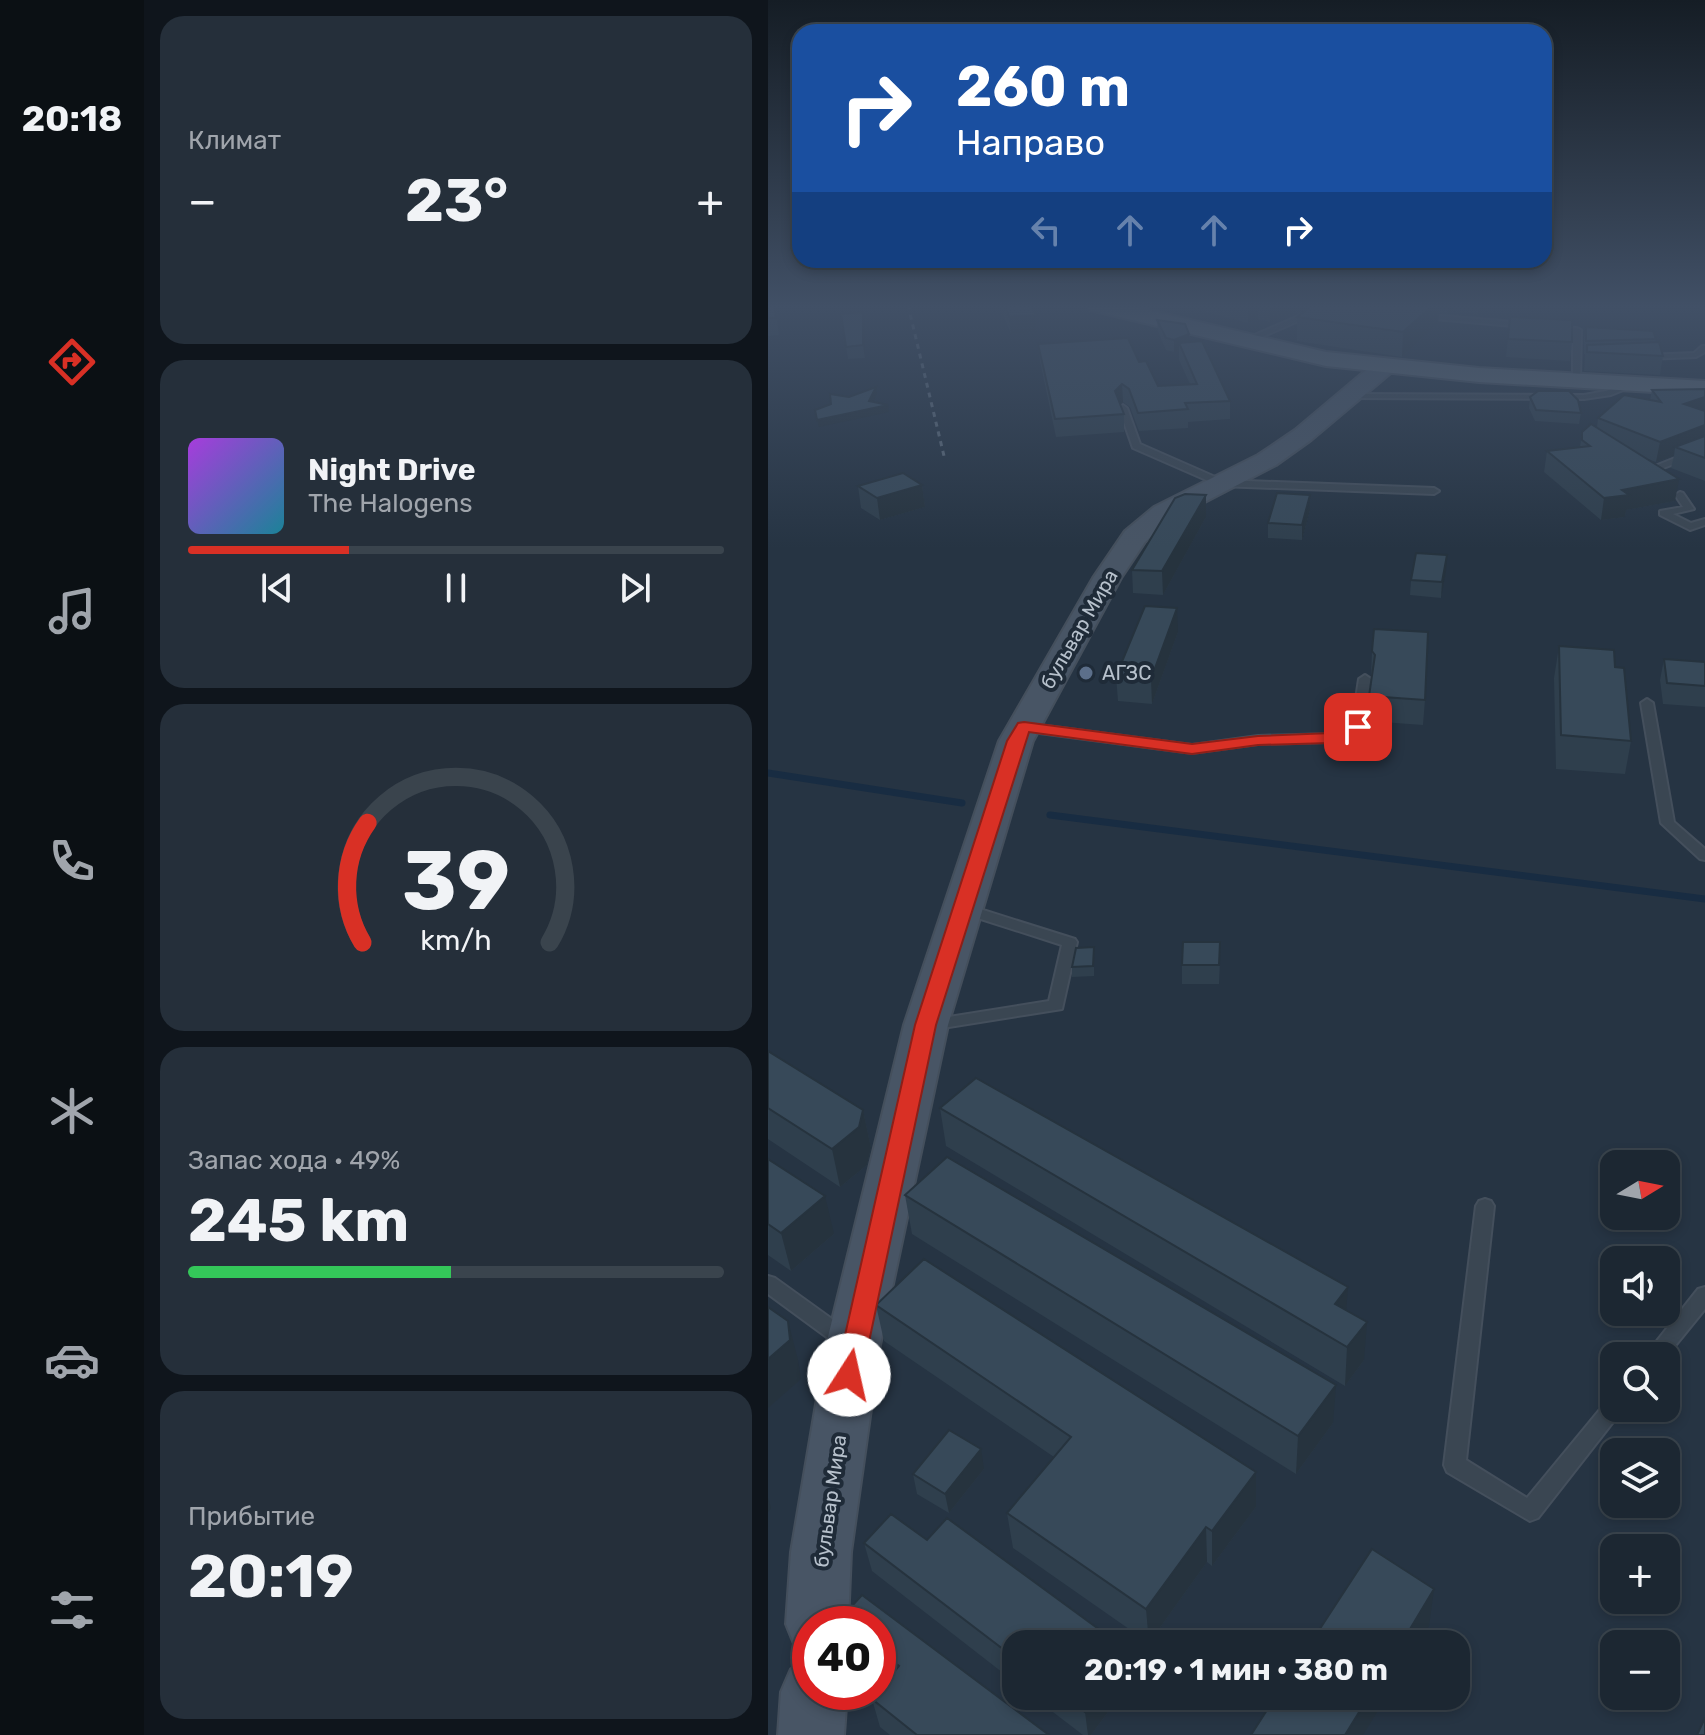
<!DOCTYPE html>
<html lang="ru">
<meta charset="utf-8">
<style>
:root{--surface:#1c2732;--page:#252f3a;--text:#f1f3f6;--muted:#a0a5ac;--line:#3a444d;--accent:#d93025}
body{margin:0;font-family:Rubik,sans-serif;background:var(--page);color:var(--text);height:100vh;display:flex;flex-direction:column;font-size:30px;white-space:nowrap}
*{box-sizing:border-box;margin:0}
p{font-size:26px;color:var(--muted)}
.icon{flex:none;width:44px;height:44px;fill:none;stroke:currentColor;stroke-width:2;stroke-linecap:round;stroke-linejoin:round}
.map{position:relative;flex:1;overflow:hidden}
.drawer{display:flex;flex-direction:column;gap:16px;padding:16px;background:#0f151c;width:624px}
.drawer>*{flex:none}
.guide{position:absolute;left:24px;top:24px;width:760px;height:244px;border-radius:24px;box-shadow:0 4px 12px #0003,0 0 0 2px var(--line);background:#1a4fa0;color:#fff;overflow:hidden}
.needle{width:52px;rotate:80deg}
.fabs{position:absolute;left:832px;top:1150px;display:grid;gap:16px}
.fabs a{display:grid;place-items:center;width:80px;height:80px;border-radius:16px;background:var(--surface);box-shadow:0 4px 12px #0003,0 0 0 2px var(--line);font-size:40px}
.speed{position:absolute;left:24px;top:1606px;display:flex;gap:16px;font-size:40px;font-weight:700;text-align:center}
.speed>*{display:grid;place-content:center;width:104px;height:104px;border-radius:50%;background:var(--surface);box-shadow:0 4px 12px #0003,0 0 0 2px var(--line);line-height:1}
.speed .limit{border:12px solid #d22;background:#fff;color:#111}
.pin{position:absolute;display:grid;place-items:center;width:68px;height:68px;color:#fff;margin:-34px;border-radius:16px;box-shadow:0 4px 12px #0006}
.me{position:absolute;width:88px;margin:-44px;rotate:10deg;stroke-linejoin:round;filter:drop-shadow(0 0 6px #0008)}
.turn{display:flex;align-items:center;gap:28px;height:168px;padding:0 32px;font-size:36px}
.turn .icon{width:104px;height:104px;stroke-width:2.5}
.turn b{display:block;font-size:56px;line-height:68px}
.lanes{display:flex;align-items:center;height:76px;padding:0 32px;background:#0003;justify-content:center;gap:40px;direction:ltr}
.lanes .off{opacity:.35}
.big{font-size:60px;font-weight:700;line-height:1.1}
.drawer .tile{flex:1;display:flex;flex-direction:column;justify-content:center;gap:12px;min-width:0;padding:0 28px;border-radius:24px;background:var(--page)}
.drawer .dial{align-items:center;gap:0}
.dial svg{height:208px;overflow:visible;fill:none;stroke:var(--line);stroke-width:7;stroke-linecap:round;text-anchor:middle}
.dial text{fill:var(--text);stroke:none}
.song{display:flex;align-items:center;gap:24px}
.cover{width:96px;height:96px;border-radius:12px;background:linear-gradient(135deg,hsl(280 70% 55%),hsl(190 70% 35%))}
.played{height:8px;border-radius:4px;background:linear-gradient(90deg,var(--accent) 30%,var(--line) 30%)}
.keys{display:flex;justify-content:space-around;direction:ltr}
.heat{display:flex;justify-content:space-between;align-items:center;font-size:44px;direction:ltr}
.charge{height:12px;border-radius:6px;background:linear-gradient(90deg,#34c759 49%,var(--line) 0)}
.trip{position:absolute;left:234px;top:1630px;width:468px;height:80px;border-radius:24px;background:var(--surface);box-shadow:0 4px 12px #0003,0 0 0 2px var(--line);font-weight:700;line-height:80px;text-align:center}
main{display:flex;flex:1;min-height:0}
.dock{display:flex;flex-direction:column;width:144px;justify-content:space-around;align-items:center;background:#0b1014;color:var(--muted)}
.dock .icon{width:56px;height:56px}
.dock .active{color:var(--accent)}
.dock b{font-size:36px;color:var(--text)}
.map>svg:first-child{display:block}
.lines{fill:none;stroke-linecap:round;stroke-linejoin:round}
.stream{stroke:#182c42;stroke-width:7}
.lane-casing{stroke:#444f5c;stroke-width:4}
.secondary-casing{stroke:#444f5c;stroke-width:4}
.primary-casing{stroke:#444f5c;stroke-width:4}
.lane{fill:#3a4652;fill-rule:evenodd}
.secondary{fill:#485565;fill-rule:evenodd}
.primary{fill:#586572;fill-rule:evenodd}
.rail{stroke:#5c6a79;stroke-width:3;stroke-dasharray:5 5;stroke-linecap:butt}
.wall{fill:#2f3f4d}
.shaded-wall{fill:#26333e}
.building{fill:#374959;stroke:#26333e;stroke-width:2}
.route{fill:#d93025;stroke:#8d1f18;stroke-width:2}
.service-dot{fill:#5c6f8a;stroke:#1f2b38;stroke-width:3}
.labels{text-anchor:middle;stroke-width:8;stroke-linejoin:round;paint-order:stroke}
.street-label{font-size:20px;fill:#b7c1cc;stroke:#1f2b38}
.poi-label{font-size:20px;fill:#b7c1cc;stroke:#1f2b38;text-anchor:start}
</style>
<main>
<nav class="dock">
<b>20:18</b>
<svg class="icon active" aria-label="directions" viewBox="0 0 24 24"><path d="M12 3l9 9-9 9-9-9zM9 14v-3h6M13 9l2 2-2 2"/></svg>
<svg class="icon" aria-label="music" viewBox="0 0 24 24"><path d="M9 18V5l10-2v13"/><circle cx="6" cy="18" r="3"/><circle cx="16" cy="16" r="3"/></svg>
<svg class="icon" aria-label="phone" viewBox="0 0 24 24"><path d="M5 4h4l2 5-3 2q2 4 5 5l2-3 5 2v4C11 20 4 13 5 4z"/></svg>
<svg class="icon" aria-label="climate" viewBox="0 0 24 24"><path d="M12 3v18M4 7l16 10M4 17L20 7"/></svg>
<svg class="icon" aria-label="car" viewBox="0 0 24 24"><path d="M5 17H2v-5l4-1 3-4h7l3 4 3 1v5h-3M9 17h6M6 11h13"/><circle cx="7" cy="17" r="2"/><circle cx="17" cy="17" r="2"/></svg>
<svg class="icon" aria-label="filters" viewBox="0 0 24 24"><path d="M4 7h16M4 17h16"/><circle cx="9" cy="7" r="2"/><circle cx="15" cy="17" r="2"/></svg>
</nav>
<section class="drawer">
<div class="tile"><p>Климат</p>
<div class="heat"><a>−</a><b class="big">23°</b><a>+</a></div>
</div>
<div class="tile">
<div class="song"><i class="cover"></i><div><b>Night Drive</b><p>The Halogens</p></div></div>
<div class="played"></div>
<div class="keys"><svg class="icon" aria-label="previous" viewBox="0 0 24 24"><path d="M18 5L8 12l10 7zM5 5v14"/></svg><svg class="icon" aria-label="pause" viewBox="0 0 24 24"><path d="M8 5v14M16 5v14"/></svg><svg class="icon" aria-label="next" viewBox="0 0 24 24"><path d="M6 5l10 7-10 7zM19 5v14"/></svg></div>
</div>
<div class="tile dial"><svg viewBox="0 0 100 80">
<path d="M14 69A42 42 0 1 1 86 69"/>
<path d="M14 69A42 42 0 0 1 16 23" stroke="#d93025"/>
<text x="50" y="56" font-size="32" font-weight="700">39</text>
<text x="50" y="72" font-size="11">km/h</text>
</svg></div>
<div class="tile"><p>Запас хода · 49%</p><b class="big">245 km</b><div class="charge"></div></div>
<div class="tile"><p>Прибытие</p><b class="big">20:19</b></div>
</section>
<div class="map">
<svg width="937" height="1735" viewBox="0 0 937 1735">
<rect width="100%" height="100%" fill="#263443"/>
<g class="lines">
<g class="stream">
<polyline points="0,773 194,803"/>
<polyline points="282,815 937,899"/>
</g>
<g class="lane-casing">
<g id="lane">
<polygon points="933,305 937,305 937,308 934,308"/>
<polygon points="544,310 551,312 480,343 473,341"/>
<polygon points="652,314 757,323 761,325 757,327 655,318 652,318"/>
<polygon points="783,326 809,328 813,330 812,383 805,381 805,332 783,330"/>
<polygon points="934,346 937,346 937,352 928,357 878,359 874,357 878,355 926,353"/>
<polygon points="862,382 865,382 865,386 843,395 816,399 580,398 576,396 580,394 816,395 838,391"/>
<polygon points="355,405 359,408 372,444 454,480 666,488 671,491 666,494 452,486 365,448 351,408"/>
<polygon points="937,446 937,452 885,472 877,470"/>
<polygon points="912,492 915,493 926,509 905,514 923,523 937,519 937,525 922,530 892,515 892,511 915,507 907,495"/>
<polygon points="597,675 603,679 596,727 583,737 563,742 490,744 424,753 256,731 250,727 256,723 424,745 490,736 563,734 575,731 584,725 591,679"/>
<polygon points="879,699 885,703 906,822 937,849 937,860 932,859 893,823 873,703"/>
<polygon points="196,904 307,939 309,942 294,1009 162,1030 156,1029 154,1025 156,1021 162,1020 281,1001 294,945 191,912 189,909"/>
<polygon points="717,1199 723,1201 726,1206 698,1460 759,1498 839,1401 846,1398 846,1408 856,1408 770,1518 762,1521 679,1472 676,1465 708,1206 711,1201"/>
<polygon points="0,1276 7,1278 82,1332 85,1338 82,1344 75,1346 68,1344 0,1294"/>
<polygon points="937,1287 937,1309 898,1357 877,1356 930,1289"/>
</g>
</g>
<g class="secondary-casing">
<g id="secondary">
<polygon points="617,360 628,366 625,371 543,440 508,465 404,519 377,542 353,578 265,741 180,1025 112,1345 83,1552 80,1624 42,1624 42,1652 27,1646 18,1624 23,1552 58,1345 136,1025 231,741 325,578 357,531 386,507 490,455 527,430 609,361"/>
<polygon points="42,1661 42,1692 79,1692 76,1735 10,1735 13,1692 23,1669"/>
</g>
</g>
<g class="primary-casing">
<polygon id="primary" points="319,305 359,305 558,352 711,368 937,381 937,395 711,382 558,366 322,310"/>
</g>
<use href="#lane" class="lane"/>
<use href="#secondary" class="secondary"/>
<use href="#primary" class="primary"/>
<polyline class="rail" points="140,305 176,456"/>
</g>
<g class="wall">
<polygon points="0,305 7,305 11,335 0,336"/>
<polygon points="231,305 263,305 268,315 269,332 243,334"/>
<polygon points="412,305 533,305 532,310 502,322 490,319 480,323"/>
<polygon points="545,305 722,305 710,314 684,310 680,314 671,313 670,323 634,357 529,341 529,317"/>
<polygon points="785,305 811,305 807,309"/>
<polygon points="73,314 97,324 97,358 80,359"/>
<polygon points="742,317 804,342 802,361 738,357"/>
<polygon points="389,320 422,342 462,401 462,419 420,422 420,428 371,431 362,407 355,402 352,405 356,414 356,432 288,437 272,361 270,344 371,362 390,386 422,384 411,360 411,350 406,352 398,350 390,332"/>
<polygon points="818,327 888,339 887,343 895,356 892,375 816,371 817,354 816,354 816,339"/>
<polygon points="937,389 937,481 903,468 906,456 888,462 877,458 907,501 858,510 857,517 833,520 776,472 779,451 812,447 814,432 829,428 830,418 882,400 884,390"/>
<polygon points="762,397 813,413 811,424 767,421 761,408"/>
<polygon points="154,485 157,507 112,520 93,508 90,486"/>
<polygon points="542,510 534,540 500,538 500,523"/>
<polygon points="438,517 395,595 365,593 364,570"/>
<polygon points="679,555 673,598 642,595 643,580"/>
<polygon points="410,632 384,704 350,701 348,676"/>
<polygon points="791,646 847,667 863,741 857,774 788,769 786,678"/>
<polygon points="604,651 657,700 655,725 600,721 604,677 603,675"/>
<polygon points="896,659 937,662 937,707 895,704 892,680"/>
<polygon points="326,957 326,976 304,977 304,967"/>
<polygon points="452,961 451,984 414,984 414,965"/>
<polygon points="0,1051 95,1110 103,1148 99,1165 72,1187 0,1139"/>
<polygon points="172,1108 578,1311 596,1360 577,1386 178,1146"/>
<polygon points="0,1159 66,1234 23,1271 0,1255"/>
<polygon points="137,1195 565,1423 528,1474 144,1234"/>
<polygon points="108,1305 488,1472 488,1507 444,1566 439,1562 381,1643 245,1548 239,1513 286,1457 116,1341"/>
<polygon points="216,1469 181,1513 149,1494 145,1474"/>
<polygon points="159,1540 248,1644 248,1683 104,1571 96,1543"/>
<polygon points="94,1595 281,1735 122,1735 112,1727 104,1699 120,1679 110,1672 110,1624 72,1624 71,1620"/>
<polygon points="264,1696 352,1696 323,1735 315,1735"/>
</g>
<g class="shaded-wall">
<polygon points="482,305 490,305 490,319 480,323 480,306"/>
<polygon points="502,305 533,305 532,310 502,322"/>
<polygon points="665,305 671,305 670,323 634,357 635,332"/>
<polygon points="681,305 684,305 684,310 680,314"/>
<polygon points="711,305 722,305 710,314"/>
<polygon points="95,312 97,324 97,358 95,345"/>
<polygon points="268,315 269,332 243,334 241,317"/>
<polygon points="421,334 422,346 411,343 411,350 406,352 406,340"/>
<polygon points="354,384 355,402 348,409 347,391"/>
<polygon points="108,387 109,394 102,408 101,401"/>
<polygon points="937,397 937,416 916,404"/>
<polygon points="120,405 121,412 51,427 49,420"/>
<polygon points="937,425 937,444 907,447 906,456 888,462 892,442"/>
<polygon points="911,479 907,501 858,510 857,517 833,520 836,498 854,490"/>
<polygon points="154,485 157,507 112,520 109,498"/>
<polygon points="438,495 438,517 395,595 394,571"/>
<polygon points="542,495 542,510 534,540 534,525"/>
<polygon points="679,555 678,571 673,598 674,582"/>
<polygon points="409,608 410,632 384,704 383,679"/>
<polygon points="95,1110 103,1148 99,1165 72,1187 64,1149"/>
<polygon points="57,1196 66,1234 23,1271 13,1233"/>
<polygon points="580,1287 577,1326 567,1304"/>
<polygon points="20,1321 30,1360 33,1379 0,1408 0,1359"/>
<polygon points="599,1322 596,1360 577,1386 579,1347"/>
<polygon points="568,1385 565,1423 528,1474 530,1436"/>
<polygon points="213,1449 216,1469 181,1513 177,1494"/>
<polygon points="488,1472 488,1507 444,1566 444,1531"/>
<polygon points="0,1498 3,1508 0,1512"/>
<polygon points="438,1527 439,1562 381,1643 378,1609"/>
<polygon points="666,1589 661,1626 650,1644 633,1644"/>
<polygon points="329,1696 352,1696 323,1735 320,1735 317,1712"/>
<polygon points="601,1696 619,1696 595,1735 577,1735"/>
</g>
<g class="building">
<polygon points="0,305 6,305 8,318 0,318"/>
<polygon points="237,305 263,305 268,315 241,317"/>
<polygon points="545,305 665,305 635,332 529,317"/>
<polygon points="95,312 95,345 78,347 73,314"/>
<polygon points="742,317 804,320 804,342 740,339"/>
<polygon points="389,320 417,324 421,334 406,340 398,338"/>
<polygon points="818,327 885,331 888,339 818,341"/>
<polygon points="360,338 371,362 378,361 390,386 429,384 411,343 434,341 462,401 417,403 420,409 370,413 361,389 354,384 347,391 356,414 287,419 270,344"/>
<polygon points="891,342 895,356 819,352 819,345"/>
<polygon points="108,387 101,401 120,405 49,420 47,410 63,404 62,394 81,397"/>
<polygon points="937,389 937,397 916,404 937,411 937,425 892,442 830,418 856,395 893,402 884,390"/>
<polygon points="770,391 801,391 810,400 813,413 768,410 762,397"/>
<polygon points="823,424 911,479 854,490 861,495 836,498 779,451 822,446 814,440 814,432"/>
<polygon points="937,436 937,458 907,447"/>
<polygon points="135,473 154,485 109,498 90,486"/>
<polygon points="509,493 542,495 534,525 500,523"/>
<polygon points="417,494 438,495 394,571 364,570 407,498"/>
<polygon points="648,553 679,555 674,582 643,580"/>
<polygon points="377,606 409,608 383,679 348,676"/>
<polygon points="606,629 660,632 657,700 601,696 607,655 604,651"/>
<polygon points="791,646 846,650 847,667 856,668 863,741 793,735"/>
<polygon points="896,659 937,662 937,686 899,683"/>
<polygon points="415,942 452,942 451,965 414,965"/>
<polygon points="326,947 325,966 304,967 308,948"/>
<polygon points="0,1051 95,1110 91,1127 64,1149 0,1108"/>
<polygon points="208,1078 580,1287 567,1304 599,1322 579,1347 172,1108"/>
<polygon points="179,1157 568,1385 530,1436 137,1195"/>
<polygon points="0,1159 57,1196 13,1233 0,1224"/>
<polygon points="156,1259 488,1472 444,1531 438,1527 378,1609 239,1513 303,1437 108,1305"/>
<polygon points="0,1307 20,1321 22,1340 0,1359"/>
<polygon points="181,1430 213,1449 177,1494 145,1474"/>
<polygon points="123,1514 159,1540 179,1518 351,1644 248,1644 248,1659 96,1543"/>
<polygon points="604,1549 666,1589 633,1644 542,1644"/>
<polygon points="94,1595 281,1735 149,1735 104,1699 131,1666 110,1650 110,1624 76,1624 71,1620"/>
<polygon points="296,1696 329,1696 317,1712"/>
<polygon points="508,1696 601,1696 577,1735 483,1735"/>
<polygon points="937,1718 937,1735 929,1735"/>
</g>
<linearGradient id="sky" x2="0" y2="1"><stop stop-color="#151d25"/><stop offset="0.56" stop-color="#415066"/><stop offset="1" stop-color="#415066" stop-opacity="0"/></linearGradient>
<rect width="937" height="548" fill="url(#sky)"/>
<polygon class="route" points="256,722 424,744 490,736 563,733 590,722 598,727 585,738 563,743 490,745 424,754 261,732 168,1025 94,1375 90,1383 81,1386 72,1383 68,1375 147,1025 239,741 250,723"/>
<circle class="service-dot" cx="318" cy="673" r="8"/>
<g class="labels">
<g class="street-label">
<text transform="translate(311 629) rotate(-60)" y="7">бульвар Мира</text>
<text transform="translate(62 1501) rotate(-82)" y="7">бульвар Мира</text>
</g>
<g class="poi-label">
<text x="334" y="680">АГЗС</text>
</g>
</g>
</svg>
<div class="fabs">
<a><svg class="needle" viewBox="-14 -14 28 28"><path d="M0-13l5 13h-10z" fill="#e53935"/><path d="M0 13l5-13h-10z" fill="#a0a5ac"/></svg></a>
<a><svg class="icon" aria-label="sound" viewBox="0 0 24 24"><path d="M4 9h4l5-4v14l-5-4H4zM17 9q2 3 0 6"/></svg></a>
<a><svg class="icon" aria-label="search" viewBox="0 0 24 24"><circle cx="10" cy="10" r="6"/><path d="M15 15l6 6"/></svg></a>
<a><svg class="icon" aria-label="layers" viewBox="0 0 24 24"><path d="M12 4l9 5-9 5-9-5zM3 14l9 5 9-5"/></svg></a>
<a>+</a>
<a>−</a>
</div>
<div class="speed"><div class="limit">40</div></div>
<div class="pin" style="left:590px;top:727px;background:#d93025"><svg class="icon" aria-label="arrive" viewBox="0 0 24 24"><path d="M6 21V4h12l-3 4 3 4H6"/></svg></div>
<svg class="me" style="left:81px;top:1375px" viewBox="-20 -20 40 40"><circle r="19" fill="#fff"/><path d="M0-13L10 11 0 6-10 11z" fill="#d93025"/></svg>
<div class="trip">20:19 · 1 мин · 380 m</div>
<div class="guide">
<div class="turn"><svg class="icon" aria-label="right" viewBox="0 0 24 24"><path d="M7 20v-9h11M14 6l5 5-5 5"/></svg><div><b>260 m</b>Направо</div></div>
<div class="lanes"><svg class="icon off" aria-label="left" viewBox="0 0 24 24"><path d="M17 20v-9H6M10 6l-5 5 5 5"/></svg><svg class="icon off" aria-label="ahead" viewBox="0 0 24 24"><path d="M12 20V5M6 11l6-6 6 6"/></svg><svg class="icon off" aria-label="ahead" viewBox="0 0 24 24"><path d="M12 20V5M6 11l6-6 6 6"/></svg><svg class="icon" aria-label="right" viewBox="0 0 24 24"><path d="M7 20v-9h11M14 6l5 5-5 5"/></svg></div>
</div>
</div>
</main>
